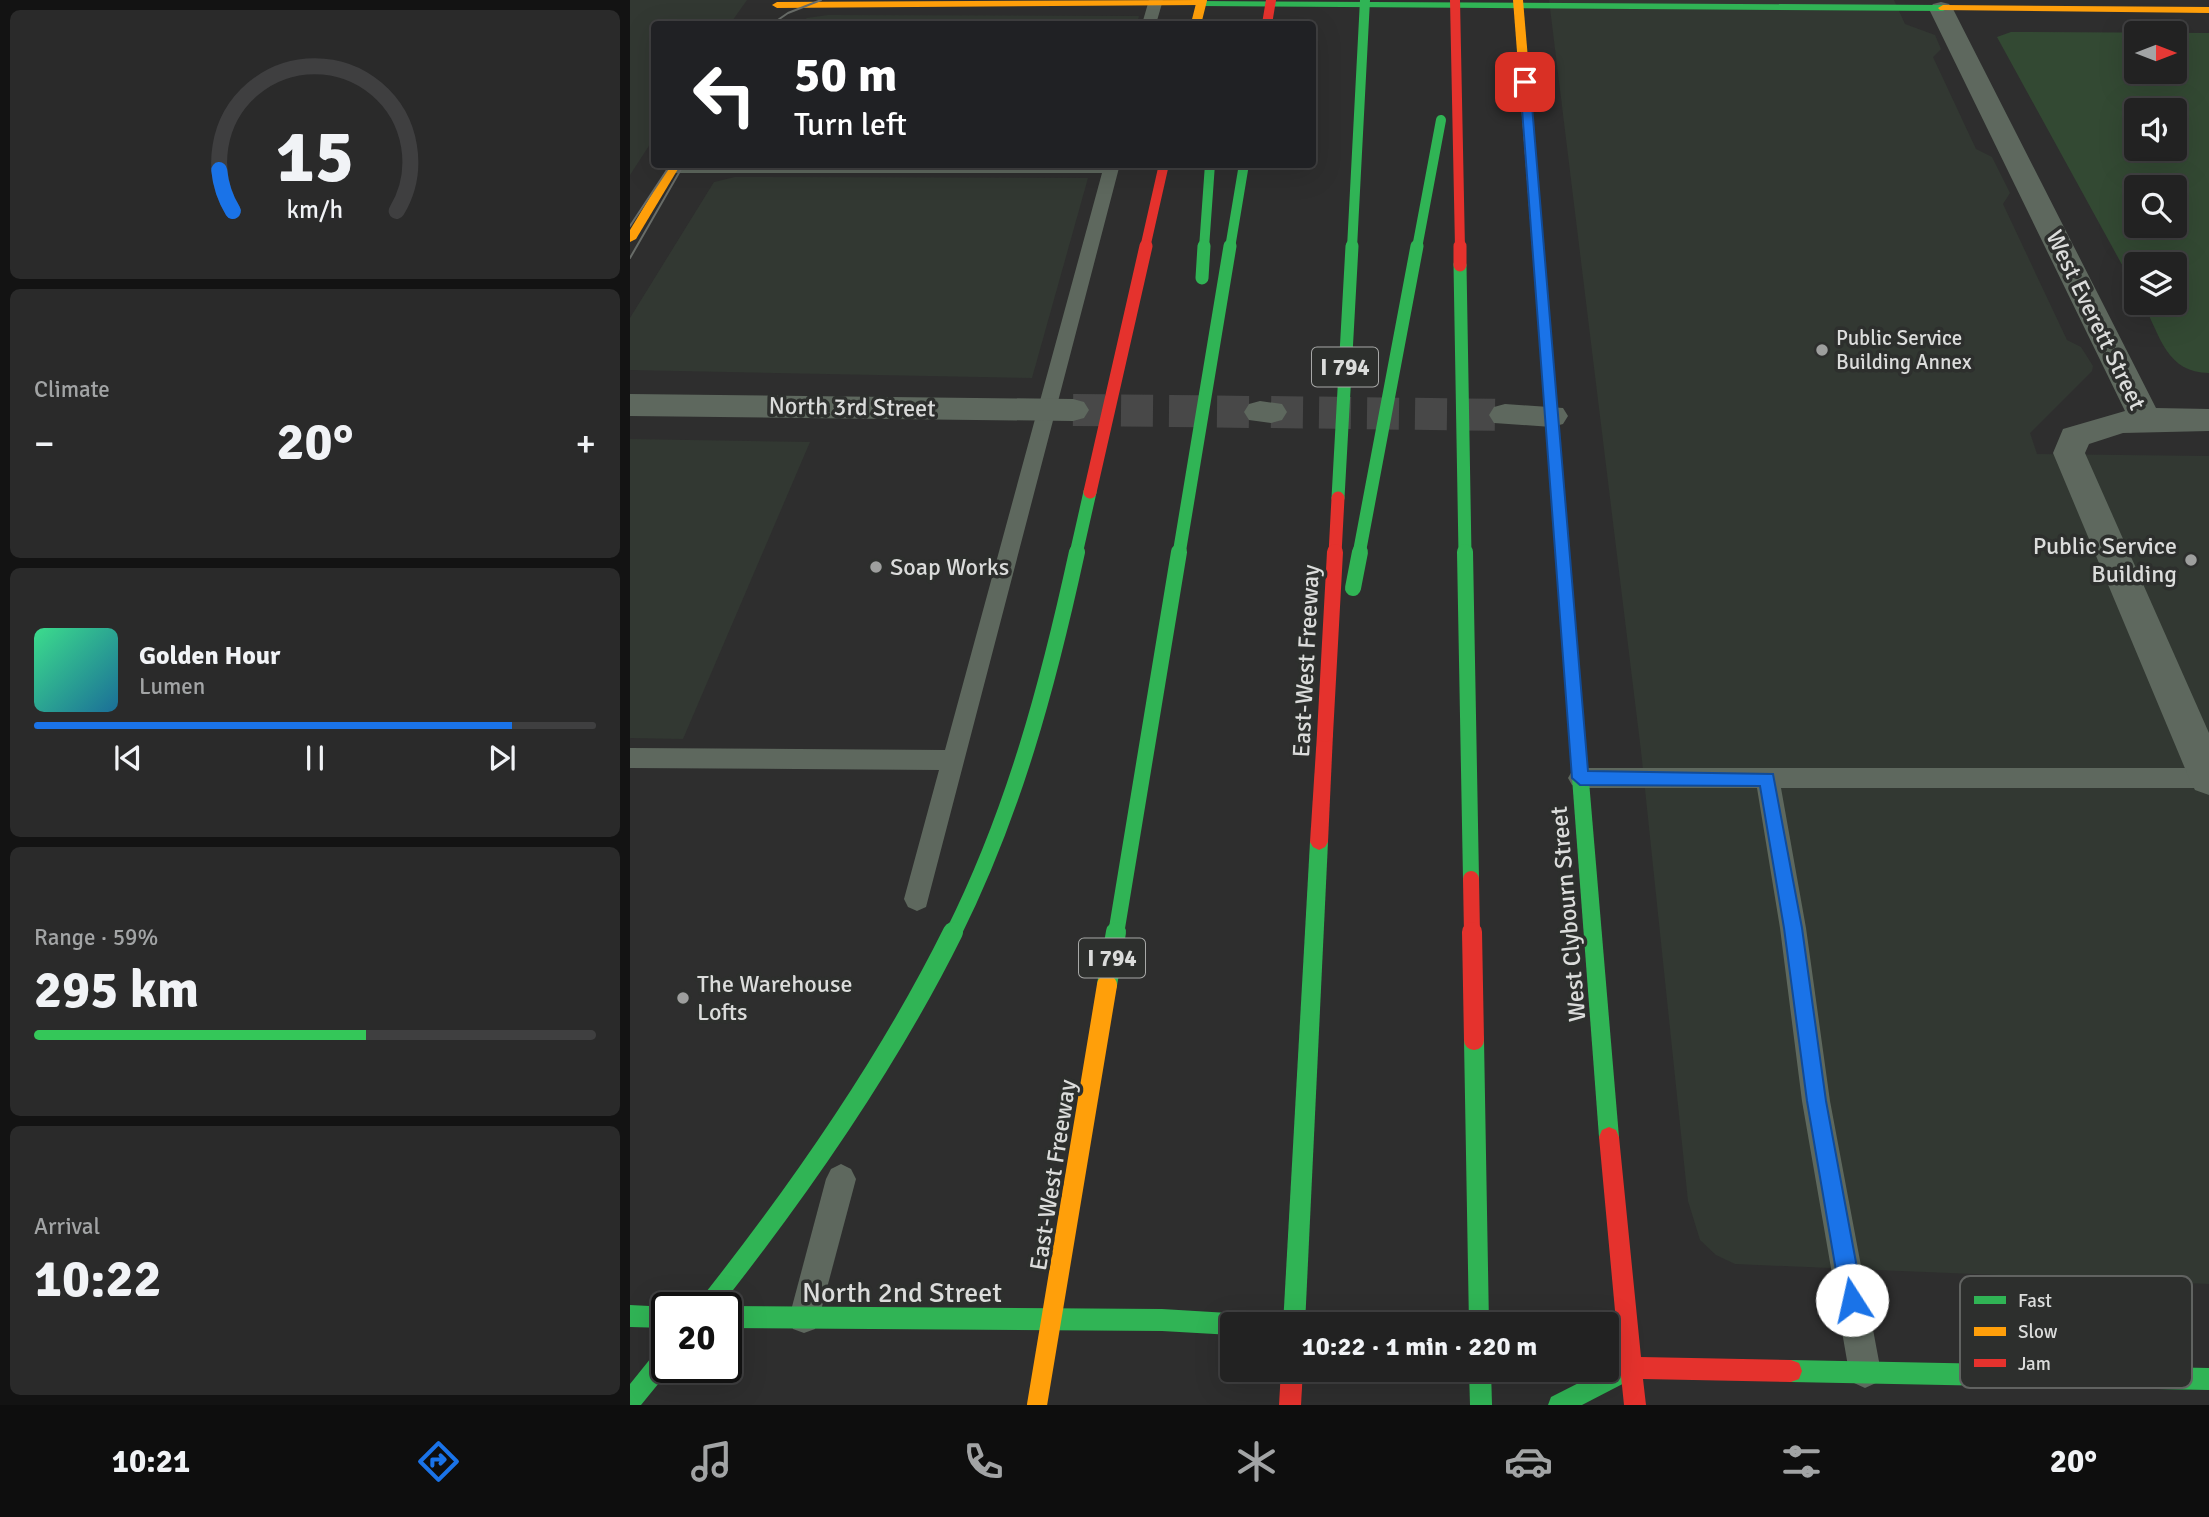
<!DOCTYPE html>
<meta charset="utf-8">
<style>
:root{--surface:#222;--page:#2a2a2a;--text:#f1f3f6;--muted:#a2a4a5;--line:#3f3f40;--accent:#1a73e8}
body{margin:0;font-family:Signika,sans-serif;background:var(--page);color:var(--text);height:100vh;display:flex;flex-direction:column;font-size:26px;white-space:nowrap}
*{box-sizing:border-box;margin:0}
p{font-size:23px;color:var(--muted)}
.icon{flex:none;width:38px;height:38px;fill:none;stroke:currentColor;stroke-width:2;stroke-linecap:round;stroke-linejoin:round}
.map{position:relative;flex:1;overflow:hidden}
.panel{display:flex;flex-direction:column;gap:10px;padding:10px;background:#131313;width:630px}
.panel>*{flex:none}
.guide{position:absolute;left:21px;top:21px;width:665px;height:147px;border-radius:7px;box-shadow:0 7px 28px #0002,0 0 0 2px var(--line);background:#202124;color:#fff;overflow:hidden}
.needle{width:46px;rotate:90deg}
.tools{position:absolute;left:1494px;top:21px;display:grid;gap:14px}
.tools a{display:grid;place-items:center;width:63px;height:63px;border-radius:7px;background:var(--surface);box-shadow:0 7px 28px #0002,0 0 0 2px var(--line);font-size:35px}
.speed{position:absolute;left:21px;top:1292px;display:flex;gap:14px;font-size:35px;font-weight:700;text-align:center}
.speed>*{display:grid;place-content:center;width:91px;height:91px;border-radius:50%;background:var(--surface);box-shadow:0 7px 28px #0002,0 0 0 2px var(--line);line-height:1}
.speed .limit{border:4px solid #111;border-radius:10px;background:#fff;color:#111}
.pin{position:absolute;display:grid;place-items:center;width:60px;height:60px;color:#fff;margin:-30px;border-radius:14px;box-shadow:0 4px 10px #0006}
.me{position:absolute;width:77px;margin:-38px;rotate:350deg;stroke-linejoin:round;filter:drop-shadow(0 0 5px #0008)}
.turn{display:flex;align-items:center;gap:24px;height:147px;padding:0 28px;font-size:32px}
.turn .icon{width:91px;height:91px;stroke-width:2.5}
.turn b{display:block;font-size:49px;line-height:60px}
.big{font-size:52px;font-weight:700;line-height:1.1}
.panel .card{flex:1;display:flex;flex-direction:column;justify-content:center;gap:10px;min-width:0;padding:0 24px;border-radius:10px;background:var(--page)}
.panel .dial{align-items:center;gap:0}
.dial svg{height:182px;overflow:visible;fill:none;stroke:var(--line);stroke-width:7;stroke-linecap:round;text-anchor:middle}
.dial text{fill:var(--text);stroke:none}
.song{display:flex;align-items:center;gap:21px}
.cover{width:84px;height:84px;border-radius:10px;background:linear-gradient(135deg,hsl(150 70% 55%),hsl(200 70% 35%))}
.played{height:7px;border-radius:4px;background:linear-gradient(90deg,var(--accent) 85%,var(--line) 85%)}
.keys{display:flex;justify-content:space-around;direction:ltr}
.heat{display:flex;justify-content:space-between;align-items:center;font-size:38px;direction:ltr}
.charge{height:10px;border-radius:5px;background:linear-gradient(90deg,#34c759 59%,var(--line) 0)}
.trip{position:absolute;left:590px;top:1312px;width:399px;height:70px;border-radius:7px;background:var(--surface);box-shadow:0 7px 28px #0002,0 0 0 2px var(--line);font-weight:700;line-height:70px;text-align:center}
.tab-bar{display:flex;height:112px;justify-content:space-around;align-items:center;background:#0e0e0e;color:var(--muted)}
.tab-bar .icon{width:49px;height:49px}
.tab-bar .selected{color:var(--accent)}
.tab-bar b{font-size:32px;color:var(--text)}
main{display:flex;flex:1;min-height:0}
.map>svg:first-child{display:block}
.built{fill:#323832}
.green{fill:#334933;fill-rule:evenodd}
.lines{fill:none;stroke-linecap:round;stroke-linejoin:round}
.street-tunnel{stroke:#484848;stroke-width:32;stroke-dasharray:32 16;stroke-linecap:butt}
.lane{fill:#5e685e;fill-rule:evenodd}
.street{fill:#5e685e;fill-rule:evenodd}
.fast{fill:#30b455;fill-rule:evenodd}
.slow{fill:#ff9f0a;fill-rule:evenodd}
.jam{fill:#e5322d;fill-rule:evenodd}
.tram{stroke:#686c68;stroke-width:2}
.fast-bridge-far3{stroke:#30b455;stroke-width:10}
.fast-bridge-far2{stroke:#30b455;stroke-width:13}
.fast-bridge-far1{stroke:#30b455;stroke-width:16}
.fast-bridge{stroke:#30b455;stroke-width:20}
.slow-bridge-far1{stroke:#ff9f0a;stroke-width:10}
.slow-bridge{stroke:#ff9f0a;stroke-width:20}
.jam-bridge-far3{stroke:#e5322d;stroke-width:10}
.jam-bridge-far2{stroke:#e5322d;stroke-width:13}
.jam-bridge-far1{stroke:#e5322d;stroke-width:16}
.jam-bridge{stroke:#e5322d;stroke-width:20}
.route{fill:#1a73e8;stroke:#114b97;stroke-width:2}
.poi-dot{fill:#9e9f9e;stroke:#2d2f2d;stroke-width:2.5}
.labels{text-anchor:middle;stroke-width:7;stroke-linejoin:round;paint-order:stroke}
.far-poi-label{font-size:21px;fill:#dbdcdb;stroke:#2d2f2d;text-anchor:start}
.shield{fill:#2d2f2d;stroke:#a7a8a7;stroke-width:2}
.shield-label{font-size:23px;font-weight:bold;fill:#dbdcdb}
.street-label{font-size:24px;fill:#dbdcdb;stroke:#2d2f2d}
.poi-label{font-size:24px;fill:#dbdcdb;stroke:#2d2f2d;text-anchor:start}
.near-street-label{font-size:28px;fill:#dbdcdb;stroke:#2d2f2d}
.key{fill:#2d2f2d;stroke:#616361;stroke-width:2}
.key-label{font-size:19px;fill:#dbdcdb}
</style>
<main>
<section class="panel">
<div class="card dial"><svg viewBox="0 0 100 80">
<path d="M14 69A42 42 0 1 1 86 69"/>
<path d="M14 69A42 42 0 0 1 8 51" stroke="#1a73e8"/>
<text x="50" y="56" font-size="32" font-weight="700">15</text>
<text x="50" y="72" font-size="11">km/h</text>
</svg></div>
<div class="card"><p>Climate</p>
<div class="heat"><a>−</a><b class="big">20°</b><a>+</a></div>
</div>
<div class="card">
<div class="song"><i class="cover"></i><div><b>Golden Hour</b><p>Lumen</p></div></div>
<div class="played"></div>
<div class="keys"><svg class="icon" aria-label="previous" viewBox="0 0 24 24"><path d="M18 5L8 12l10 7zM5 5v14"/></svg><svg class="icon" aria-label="pause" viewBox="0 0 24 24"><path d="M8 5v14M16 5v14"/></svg><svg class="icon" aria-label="next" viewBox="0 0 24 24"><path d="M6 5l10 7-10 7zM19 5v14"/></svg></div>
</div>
<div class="card"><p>Range · 59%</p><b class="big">295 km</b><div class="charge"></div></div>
<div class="card"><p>Arrival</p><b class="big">10:22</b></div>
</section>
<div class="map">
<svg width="1579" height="1405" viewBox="0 0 1579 1405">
<rect width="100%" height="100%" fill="#2e2e2e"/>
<g class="built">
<polygon points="0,0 117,0 100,24 24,24 24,138 0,175"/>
<polygon points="919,0 1264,0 1275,24 1305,35 1311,49 1303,57 1346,149 1362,157 1380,193 1373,204 1437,340 1451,347 1463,366 1462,371 1400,433 1407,454 1579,456 1579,1284 1105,1264 1086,1255 1070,1240 1058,1201 1011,751"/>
<polygon points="198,15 509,16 507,24 168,24 177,18"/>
<polygon points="105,177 458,178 402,378 0,370 0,318 84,182"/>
<polygon points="0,439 180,442 53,739 0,738"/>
</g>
<path class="green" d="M1381 32 1579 33V373C1537 373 1530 336 1513 303H1545V264H1507V292L1367 37ZM1507 33H1545V72H1507ZM1507 110H1545V149H1507ZM1507 187H1545V226H1507Z"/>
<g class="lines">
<g class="street-tunnel">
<polyline points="443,410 630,412"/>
<polyline points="641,412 875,415"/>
</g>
<g class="lane">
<polygon points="519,0 533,0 526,24 512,24"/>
<polygon points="490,164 296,907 287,911 278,907 274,899 309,770 0,768 0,748 315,750 472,173 44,173 36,168 38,165"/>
<polygon points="950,768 1579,768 1579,788 1151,788 1176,928 1200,1101 1251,1372 1246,1383 1235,1388 1224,1383 1219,1372 1172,1101 1150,928 1127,788 950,788 942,785 938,778 942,771"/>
<polygon points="211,1164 221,1169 226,1179 189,1318 185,1329 174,1333 163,1329 159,1318 196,1179 201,1169"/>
</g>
<g class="street">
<polygon points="1311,2 1319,4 1323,9 1526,408 1579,409 1579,431 1493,433 1459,444 1455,453 1579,733 1579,795 1565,790 1559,778 1423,453 1433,429 1495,411 1299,9 1303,4"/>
<polygon points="0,394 443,399 454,402 459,410 454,418 443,421 0,416"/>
<polygon points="630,401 652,404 657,412 652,420 641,423 619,420 614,412 619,404"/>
<polygon points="875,404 933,408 938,416 933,424 922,427 864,423 859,415 864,407"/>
</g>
<g class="fast">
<polygon points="567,1 1313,5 1318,8 1313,11 570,6 565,3"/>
<polygon points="909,255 915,259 989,1137 986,1144 979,1147 972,1144 969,1137 903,259"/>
<polygon points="689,834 695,837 698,842 675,1325 653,1325 680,842 683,837"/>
<polygon points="0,1305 39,1307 37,1307 37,1328 0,1327"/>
<polygon points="96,1306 532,1309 615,1314 623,1317 626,1325 602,1325 602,1335 532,1331 96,1328 96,1307 94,1307"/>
<polygon points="37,1345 37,1367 42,1367 11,1405 0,1405 0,1384 29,1348"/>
<polygon points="1000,1357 1008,1360 1011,1368 1008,1376 952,1405 918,1405 921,1397"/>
<polygon points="1161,1360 1579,1368 1579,1390 1161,1382 1153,1379 1150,1371 1153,1363"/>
<polygon points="839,1370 861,1370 862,1405 840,1405"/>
</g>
<g class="slow">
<polygon points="570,0 575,3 573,5 147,8 142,5 147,2"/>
<polygon points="883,0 893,0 915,259 909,263 903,259"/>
<polygon points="1313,5 1579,7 1579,13 1310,10 1308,8"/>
<polygon points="40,164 51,164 6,239 0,242 0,230"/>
</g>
<g class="jam">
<polygon points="695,727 701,729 703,734 698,842 695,847 689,850 683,847 680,842 687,734 689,729"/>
<polygon points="979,1127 986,1130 989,1137 1011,1357 1161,1360 1169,1363 1172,1371 1169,1379 1161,1382 1013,1379 1016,1405 994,1405 991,1376 973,1370 976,1370 976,1350 989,1354 969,1137 972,1130"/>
<polygon points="651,1370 673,1370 671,1405 649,1405"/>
</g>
<g class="tram">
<polyline points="142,24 158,13 191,0"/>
<polyline points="0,226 41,164"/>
<polyline points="0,258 54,164"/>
</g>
<g class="fast-bridge-far3">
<polyline points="574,248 580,164"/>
<polyline points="600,248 614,164"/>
<polyline points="722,248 735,0"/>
<polyline points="787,248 811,120"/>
</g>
<g class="fast-bridge-far2">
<polyline points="830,265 835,554"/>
<polyline points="572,278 574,246"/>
<polyline points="708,498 722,246"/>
<polyline points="446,554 460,492"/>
<polyline points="549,554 600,246"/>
<polyline points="729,554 787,246"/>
</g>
<g class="fast-bridge-far1">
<polyline points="835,552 841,879"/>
<polyline points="723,588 730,552"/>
<path d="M323 934C384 812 418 685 447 552"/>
<polyline points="486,934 549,552"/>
</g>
<g class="fast-bridge">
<polyline points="477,985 486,932"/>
<polyline points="844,1040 849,1325"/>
<path d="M77 1307C169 1191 257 1065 323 932"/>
</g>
<polyline class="slow-bridge-far1" points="566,24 572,0"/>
<polyline class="slow-bridge" points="407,1405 477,985"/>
<g class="jam-bridge-far3">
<polyline points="825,0 830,248"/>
<polyline points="637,24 641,0"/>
<polyline points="515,248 534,164"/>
</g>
<g class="jam-bridge-far2">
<polyline points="830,246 830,265"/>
<polyline points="460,492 516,246"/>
<polyline points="705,554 708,498"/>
</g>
<g class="jam-bridge-far1">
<polyline points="695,734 705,552"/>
<polyline points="841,879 842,934"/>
</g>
<polyline class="jam-bridge" points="842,932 844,1040"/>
</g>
<polygon class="route" points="895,79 900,82 958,771 1143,774 1172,928 1196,1101 1233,1300 1230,1308 1222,1311 1214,1308 1211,1300 1177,1101 1154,928 1130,786 950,785 942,778 890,82"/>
<g class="poi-dot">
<circle cx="1192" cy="350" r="7"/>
<circle cx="1561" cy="560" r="7"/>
<circle cx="246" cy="567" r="7"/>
<circle cx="53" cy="998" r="7"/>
</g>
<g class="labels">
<g class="far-poi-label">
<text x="1206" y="345">Public Service<tspan x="1206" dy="24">Building Annex</tspan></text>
</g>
<g class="shield">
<rect x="682" y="347.5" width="66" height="39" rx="5"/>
<rect x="449" y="938.5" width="66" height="39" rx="5"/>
</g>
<g class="shield-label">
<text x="715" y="375">I 794</text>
<text x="482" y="966">I 794</text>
</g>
<g class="street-label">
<text transform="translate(1466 320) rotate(64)" y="8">West Everett Street</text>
<text transform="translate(222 407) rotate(1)" y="8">North 3rd Street</text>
<text transform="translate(676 661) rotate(-87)" y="8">East-West Freeway</text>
<text transform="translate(938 914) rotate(-95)" y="8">West Clybourn Street</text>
<text transform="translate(423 1175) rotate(-81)" y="8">East-West Freeway</text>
</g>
<g class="poi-label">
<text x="1547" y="554" text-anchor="end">Public Service<tspan x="1547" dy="28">Building</tspan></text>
<text x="260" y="575">Soap Works</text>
<text x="67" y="992">The Warehouse<tspan x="67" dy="28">Lofts</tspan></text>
</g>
<g class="near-street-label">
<text x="272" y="1302">North 2nd Street</text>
</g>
</g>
<rect x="1330" y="1276" width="232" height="112" rx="10" class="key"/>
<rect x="1344" y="1296" width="32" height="8" fill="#30b455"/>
<rect x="1344" y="1327" width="32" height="9" fill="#ff9f0a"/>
<rect x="1344" y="1359" width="32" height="8" fill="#e5322d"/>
<g class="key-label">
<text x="1388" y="1307">Fast</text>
<text x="1388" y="1338">Slow</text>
<text x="1388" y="1370">Jam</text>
</g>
</svg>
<div class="tools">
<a><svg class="needle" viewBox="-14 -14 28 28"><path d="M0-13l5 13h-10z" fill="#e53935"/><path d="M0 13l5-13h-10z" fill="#a2a4a5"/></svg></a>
<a><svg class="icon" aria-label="sound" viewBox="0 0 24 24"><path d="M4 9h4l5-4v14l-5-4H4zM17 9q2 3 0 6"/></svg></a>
<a><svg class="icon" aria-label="search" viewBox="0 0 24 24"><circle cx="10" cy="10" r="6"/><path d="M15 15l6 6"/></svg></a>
<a><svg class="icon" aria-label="layers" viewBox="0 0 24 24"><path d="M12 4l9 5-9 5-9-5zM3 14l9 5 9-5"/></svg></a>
</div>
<div class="speed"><div class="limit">20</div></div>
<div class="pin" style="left:895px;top:82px;background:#d93025"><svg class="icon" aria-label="arrive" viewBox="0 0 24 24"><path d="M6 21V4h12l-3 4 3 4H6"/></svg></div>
<svg class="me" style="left:1222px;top:1300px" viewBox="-20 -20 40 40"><circle r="19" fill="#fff"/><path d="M0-13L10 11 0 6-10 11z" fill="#1a73e8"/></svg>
<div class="trip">10:22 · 1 min · 220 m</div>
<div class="guide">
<div class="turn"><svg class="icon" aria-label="left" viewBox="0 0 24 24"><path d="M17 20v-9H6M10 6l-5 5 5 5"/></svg><div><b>50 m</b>Turn left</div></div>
</div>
</div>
</main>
<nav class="tab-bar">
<b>10:21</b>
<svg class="icon selected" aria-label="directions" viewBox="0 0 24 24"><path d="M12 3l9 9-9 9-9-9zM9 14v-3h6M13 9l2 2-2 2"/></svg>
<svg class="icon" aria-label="music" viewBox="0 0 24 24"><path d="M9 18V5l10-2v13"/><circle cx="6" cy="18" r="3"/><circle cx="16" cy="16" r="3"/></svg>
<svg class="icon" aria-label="phone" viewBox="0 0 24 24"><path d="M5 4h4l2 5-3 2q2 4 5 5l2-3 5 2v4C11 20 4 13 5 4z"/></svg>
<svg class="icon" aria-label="climate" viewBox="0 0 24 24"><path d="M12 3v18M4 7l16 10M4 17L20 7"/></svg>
<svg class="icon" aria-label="car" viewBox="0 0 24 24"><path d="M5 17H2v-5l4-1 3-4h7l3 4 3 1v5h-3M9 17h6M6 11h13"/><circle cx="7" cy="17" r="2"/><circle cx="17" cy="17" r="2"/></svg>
<svg class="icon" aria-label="filters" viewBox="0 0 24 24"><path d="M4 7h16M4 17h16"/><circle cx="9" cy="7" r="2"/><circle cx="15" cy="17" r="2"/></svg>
<b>20°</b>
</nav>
